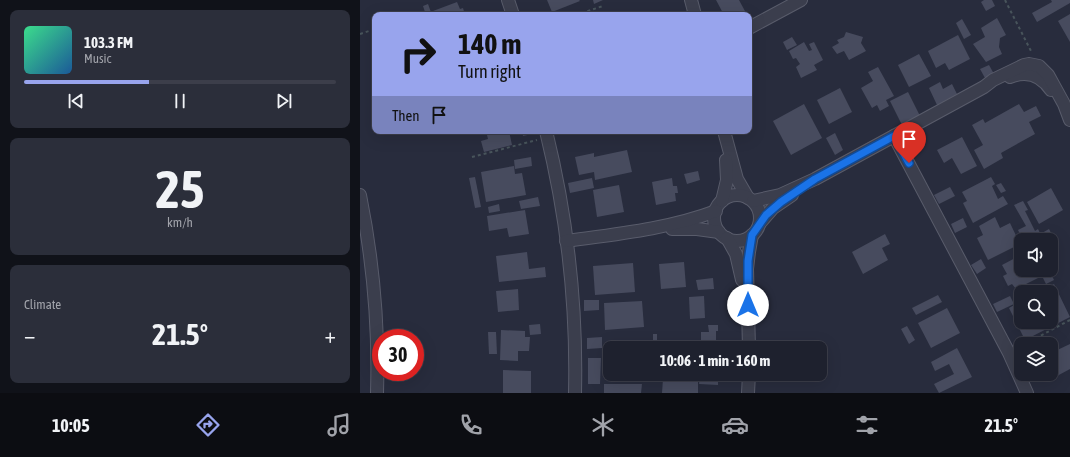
<!DOCTYPE html>
<meta charset="utf-8">
<style>
:root{--surface:#1e212e;--page:#2b2e3a;--text:#f1f3f6;--muted:#a1a3aa;--line:#3c3e4a;--accent:#98a4ed}
body{margin:0;font-family:"Asap Condensed",sans-serif;background:var(--page);color:var(--text);height:100vh;display:flex;flex-direction:column;font-size:15px;white-space:nowrap}
*{box-sizing:border-box;margin:0}
p{font-size:13px;color:var(--muted)}
.icon{flex:none;width:22px;height:22px;fill:none;stroke:currentColor;stroke-width:2;stroke-linecap:round;stroke-linejoin:round}
.map{position:relative;flex:1;overflow:hidden}
.side{display:flex;flex-direction:column;gap:10px;padding:10px;background:#101219;width:360px}
.side>*{flex:none}
.top-card{position:absolute;left:12px;top:12px;width:380px;height:122px;border-radius:8px;box-shadow:0 4px 16px #0002,0 0 0 1px var(--line);background:#98a4ed;color:#111;overflow:hidden}
.tools{position:absolute;left:654px;top:233px;display:grid;gap:8px}
.tools a{display:grid;place-items:center;width:44px;height:44px;border-radius:8px;background:var(--surface);box-shadow:0 4px 16px #0002,0 0 0 1px var(--line);font-size:20px}
.speed{position:absolute;left:12px;top:329px;display:flex;gap:8px;font-size:20px;font-weight:700;text-align:center}
.speed>*{display:grid;place-content:center;width:52px;height:52px;border-radius:50%;background:var(--surface);box-shadow:0 4px 16px #0002,0 0 0 1px var(--line);line-height:1}
.speed .limit{border:6px solid #d22;background:#fff;color:#111}
.pin{position:absolute;display:grid;place-items:center;width:34px;height:34px;color:#fff;margin:-41px -17px;border-radius:50% 50% 50% 0;rotate:-45deg;box-shadow:0 0 4px #0007}
.pin .icon{rotate:45deg}
.me{position:absolute;width:44px;margin:-22px;rotate:0deg;stroke-linejoin:round;filter:drop-shadow(0 0 3px #0008)}
.turn{display:flex;align-items:center;gap:14px;height:84px;padding:0 20px;font-size:18px}
.turn .icon{width:52px;height:52px;stroke-width:2.5}
.turn b{display:block;font-size:28px;line-height:34px}
.then{display:flex;align-items:center;height:38px;padding:0 20px;background:#0003;gap:8px;font-size:15px}
.big{font-size:30px;font-weight:700;line-height:1.1}
.side .card{flex:1;display:flex;flex-direction:column;justify-content:center;gap:6px;min-width:0;padding:0 14px;border-radius:8px;background:var(--page)}
.side .dial{align-items:center;gap:0}
.dial b{font-size:52px;line-height:1}
.song{display:flex;align-items:center;gap:12px}
.cover{width:48px;height:48px;border-radius:6px;background:linear-gradient(135deg,hsl(150 70% 55%),hsl(210 70% 35%))}
.played{height:4px;border-radius:2px;background:linear-gradient(90deg,var(--accent) 40%,var(--line) 40%)}
.keys{display:flex;justify-content:space-around;direction:ltr}
.heat{display:flex;justify-content:space-between;align-items:center;font-size:22px;direction:ltr}
.trip{position:absolute;left:243px;top:341px;width:224px;height:40px;border-radius:8px;background:var(--surface);box-shadow:0 4px 16px #0002,0 0 0 1px var(--line);font-weight:700;line-height:40px;text-align:center}
.tab-bar{display:flex;height:64px;justify-content:space-around;align-items:center;background:#0c0d12;color:var(--muted)}
.tab-bar .icon{width:28px;height:28px}
.tab-bar .active{color:var(--accent)}
.tab-bar b{font-size:18px;color:var(--text)}
main{display:flex;flex:1;min-height:0}
.map>svg:first-child{display:block}
.building{fill:#474b5e}
.lines{fill:none;stroke-linecap:round;stroke-linejoin:round}
.minor-casing{stroke:#595c6b;stroke-width:14}
.path{stroke:#48545b;stroke-width:2;stroke-dasharray:3 3;stroke-linecap:butt}
.minor{stroke:#3b3e4d;stroke-width:12}
.route-casing{stroke:#114b97;stroke-width:10}
.route{stroke:#1a73e8;stroke-width:7}
</style>
<main>
<section class="side">
<div class="card">
<div class="song"><i class="cover"></i><div><b>103.3 FM</b><p>Music</p></div></div>
<div class="played"></div>
<div class="keys"><svg class="icon" aria-label="previous" viewBox="0 0 24 24"><path d="M18 5L8 12l10 7zM5 5v14"/></svg><svg class="icon" aria-label="pause" viewBox="0 0 24 24"><path d="M8 5v14M16 5v14"/></svg><svg class="icon" aria-label="next" viewBox="0 0 24 24"><path d="M6 5l10 7-10 7zM19 5v14"/></svg></div>
</div>
<div class="card dial"><b>25</b><p>km/h</p></div>
<div class="card"><p>Climate</p>
<div class="heat"><a>−</a><b class="big">21.5°</b><a>+</a></div>
</div>
</section>
<div class="map">
<svg width="710" height="393" viewBox="0 0 710 393">
<rect width="100%" height="100%" fill="#282c3d"/>
<g class="building">
<polygon points="187,0 219,0 220,1 192,12"/>
<polygon points="233,0 243,0 234,4"/>
<polygon points="356,0 379,0 386,13 383,15 364,15"/>
<polygon points="624,0 632,0 635,6 626,11 621,2"/>
<polygon points="691,0 710,0 710,3 677,22 672,13 692,2"/>
<polygon points="97,2 100,9 103,8 105,15 74,15 73,11"/>
<polygon points="68,4 72,15 66,15 63,6"/>
<polygon points="710,14 710,42 698,21"/>
<polygon points="637,18 646,35 640,38 639,47 642,54 626,62 613,44 625,37 621,28"/>
<polygon points="602,19 611,35 604,39 596,23"/>
<polygon points="486,32 503,37 501,43 506,51 489,60 484,51 477,54 472,47 479,43 477,40 484,37"/>
<polygon points="598,35 610,59 589,70 585,63 576,68 568,51"/>
<polygon points="432,37 437,45 427,50 423,42"/>
<polygon points="444,42 449,51 452,50 449,44 454,42 463,60 454,65 457,70 441,78 436,67 440,64 436,58 433,59 429,51"/>
<polygon points="559,54 571,76 549,87 538,65"/>
<polygon points="629,65 634,74 625,78 620,69"/>
<polygon points="518,67 534,96 526,100 529,106 520,111 517,105 512,108 501,88 513,81 508,72"/>
<polygon points="580,82 583,89 592,84 597,94 577,105 569,88"/>
<polygon points="480,88 492,112 469,124 457,100"/>
<polygon points="548,92 560,116 542,125 530,101"/>
<polygon points="444,104 462,138 431,155 413,121"/>
<polygon points="659,104 664,112 676,106 681,116 669,122 675,134 641,153 643,158 624,169 614,150 623,145 612,125 623,119 625,123"/>
<polygon points="126,131 149,131 152,145 124,152 121,141 128,139"/>
<polygon points="162,131 171,131 172,134 163,136"/>
<polygon points="475,133 483,150 475,155 466,138"/>
<polygon points="602,137 617,166 601,174 592,158 584,163 577,150"/>
<polygon points="267,150 272,172 235,180 234,172 219,175 215,157 234,153 234,157"/>
<polygon points="171,157 172,166 155,169 154,160"/>
<polygon points="154,166 155,174 162,173 166,195 126,202 121,172"/>
<polygon points="338,171 340,180 327,184 324,174"/>
<polygon points="115,177 121,207 115,208 109,178"/>
<polygon points="631,177 635,184 632,186 638,199 643,196 648,204 613,223 603,203 607,201 602,192"/>
<polygon points="232,178 234,188 210,193 208,183"/>
<polygon points="312,178 313,186 317,186 318,193 315,193 316,201 296,205 292,182"/>
<polygon points="641,183 646,191 641,193 636,185"/>
<polygon points="259,185 264,212 237,217 233,190"/>
<polygon points="590,187 595,196 579,204 574,195"/>
<polygon points="691,188 703,210 679,224 667,202"/>
<polygon points="178,197 180,206 161,209 159,201"/>
<polygon points="663,201 668,210 665,211 675,231 678,229 683,239 681,240 663,240 658,230 666,226 654,205"/>
<polygon points="139,204 140,211 129,213 128,207"/>
<polygon points="165,210 169,234 149,237 147,228 129,231 127,216"/>
<polygon points="635,217 640,228 650,223 660,244 628,260 617,238 623,235 619,226"/>
<polygon points="603,218 607,227 595,233 591,224"/>
<polygon points="689,229 691,233 684,237 682,233"/>
<polygon points="525,234 530,244 522,248 528,260 503,274 492,252"/>
<polygon points="167,252 169,269 185,267 186,277 139,282 136,256"/>
<polygon points="661,255 661,270 674,270 678,278 656,289 652,284 648,286 643,276 647,274 642,265"/>
<polygon points="621,259 626,268 617,274 611,265"/>
<polygon points="324,262 326,287 301,289 299,264"/>
<polygon points="273,263 275,292 235,295 233,266"/>
<polygon points="679,270 689,270 694,280 686,284"/>
<polygon points="353,278 354,289 338,290 336,280"/>
<polygon points="694,284 710,317 665,340 649,308 661,301 661,322 691,322 691,292 679,292"/>
<polygon points="158,289 159,310 138,312 136,291"/>
<polygon points="578,295 582,302 556,315 552,308"/>
<polygon points="344,296 345,318 330,319 329,297"/>
<polygon points="650,296 654,304 637,312 633,304"/>
<polygon points="224,300 239,300 239,310 224,311"/>
<polygon points="282,301 284,327 245,330 244,303"/>
<polygon points="587,308 600,333 571,348 558,323"/>
<polygon points="180,324 181,334 170,335 169,325"/>
<polygon points="348,325 358,325 358,331 356,331 356,340 341,341 341,332 349,332"/>
<polygon points="547,326 555,340 549,344 541,329"/>
<polygon points="141,330 165,331 165,337 170,337 169,351 158,351 158,361 140,360"/>
<polygon points="128,332 136,332 137,354 129,354"/>
<rect x="293" y="334" width="4" height="11"/>
<polygon points="242,337 242,348 227,349 227,338"/>
<polygon points="283,341 283,348 250,348 250,351 247,351 247,343"/>
<polygon points="305,341 332,341 333,348 305,348"/>
<polygon points="710,344 710,369 697,376 691,363 691,353"/>
<polygon points="597,348 612,377 579,393 574,384 594,374 589,364 575,371 571,362"/>
<polygon points="228,358 241,358 240,384 228,384"/>
<polygon points="143,370 171,371 171,393 143,393"/>
<polygon points="340,374 358,374 358,385 339,384"/>
<polygon points="303,379 338,380 338,393 302,393"/>
<polygon points="244,384 282,384 281,393 244,393"/>
</g>
<g class="lines">
<g class="minor-casing">
<g id="minor">
<polyline points="148,0 153,15"/>
<polyline points="331,0 335,15"/>
<polyline points="389,28 441,0"/>
<path d="M650 77C667 70 681 75 691 90"/>
<path d="M186 131C207 216 217 306 215 393"/>
<polyline points="364,131 377,179 388,198"/>
<polyline points="534,136 649,353 667,393"/>
<path d="M0 195C13 260 19 327 17 393"/>
<circle cx="377" cy="218" r="23"/>
<polyline points="362,201 367,180 366,160"/>
<polyline points="393,201 420,195 455,179 624,87 633,80 664,65 669,64 679,66 688,75 704,104 710,120"/>
<polyline points="400,223 413,208 432,195"/>
<polyline points="312,229 337,229 359,232"/>
<polyline points="367,238 376,254 382,280"/>
<path d="M206 241C257 234 308 229 356 211"/>
<polyline points="389,348 387,269 389,252 392,235"/>
<polyline points="388,393 389,374"/>
</g>
</g>
<g class="path">
<polyline points="645,0 672,53"/>
<polyline points="61,15 62,15"/>
<polyline points="216,15 243,6"/>
<polyline points="0,34 15,29"/>
<polyline points="112,157 177,140"/>
<polyline points="665,344 710,320"/>
</g>
<use href="#minor" class="minor"/>
</g>
<g class="lines">
<g class="route-casing">
<polyline id="route" points="388,305 388,261 392,235 406,215 421,202 455,179 534,136 549,163"/>
</g>
<use href="#route" class="route"/>
</g>
</svg>
<div class="tools">
<a><svg class="icon" aria-label="sound" viewBox="0 0 24 24"><path d="M4 9h4l5-4v14l-5-4H4zM17 9q2 3 0 6"/></svg></a>
<a><svg class="icon" aria-label="search" viewBox="0 0 24 24"><circle cx="10" cy="10" r="6"/><path d="M15 15l6 6"/></svg></a>
<a><svg class="icon" aria-label="layers" viewBox="0 0 24 24"><path d="M12 4l9 5-9 5-9-5zM3 14l9 5 9-5"/></svg></a>
</div>
<div class="speed"><div class="limit">30</div></div>
<div class="pin" style="left:549px;top:163px;background:#d93025"><svg class="icon" aria-label="arrive" viewBox="0 0 24 24"><path d="M6 21V4h12l-3 4 3 4H6"/></svg></div>
<svg class="me" style="left:388px;top:305px" viewBox="-20 -20 40 40"><circle r="19" fill="#fff"/><path d="M0-13L10 11 0 6-10 11z" fill="#1a73e8"/></svg>
<div class="trip">10:06 · 1 min · 160 m</div>
<div class="top-card">
<div class="turn"><svg class="icon" aria-label="right" viewBox="0 0 24 24"><path d="M7 20v-9h11M14 6l5 5-5 5"/></svg><div><b>140 m</b>Turn right</div></div>
<div class="then">Then<svg class="icon" aria-label="arrive" viewBox="0 0 24 24"><path d="M6 21V4h12l-3 4 3 4H6"/></svg></div>
</div>
</div>
</main>
<nav class="tab-bar">
<b>10:05</b>
<svg class="icon active" aria-label="directions" viewBox="0 0 24 24"><path d="M12 3l9 9-9 9-9-9zM9 14v-3h6M13 9l2 2-2 2"/></svg>
<svg class="icon" aria-label="music" viewBox="0 0 24 24"><path d="M9 18V5l10-2v13"/><circle cx="6" cy="18" r="3"/><circle cx="16" cy="16" r="3"/></svg>
<svg class="icon" aria-label="phone" viewBox="0 0 24 24"><path d="M5 4h4l2 5-3 2q2 4 5 5l2-3 5 2v4C11 20 4 13 5 4z"/></svg>
<svg class="icon" aria-label="climate" viewBox="0 0 24 24"><path d="M12 3v18M4 7l16 10M4 17L20 7"/></svg>
<svg class="icon" aria-label="car" viewBox="0 0 24 24"><path d="M5 17H2v-5l4-1 3-4h7l3 4 3 1v5h-3M9 17h6M6 11h13"/><circle cx="7" cy="17" r="2"/><circle cx="17" cy="17" r="2"/></svg>
<svg class="icon" aria-label="filters" viewBox="0 0 24 24"><path d="M4 7h16M4 17h16"/><circle cx="9" cy="7" r="2"/><circle cx="15" cy="17" r="2"/></svg>
<b>21.5°</b>
</nav>
